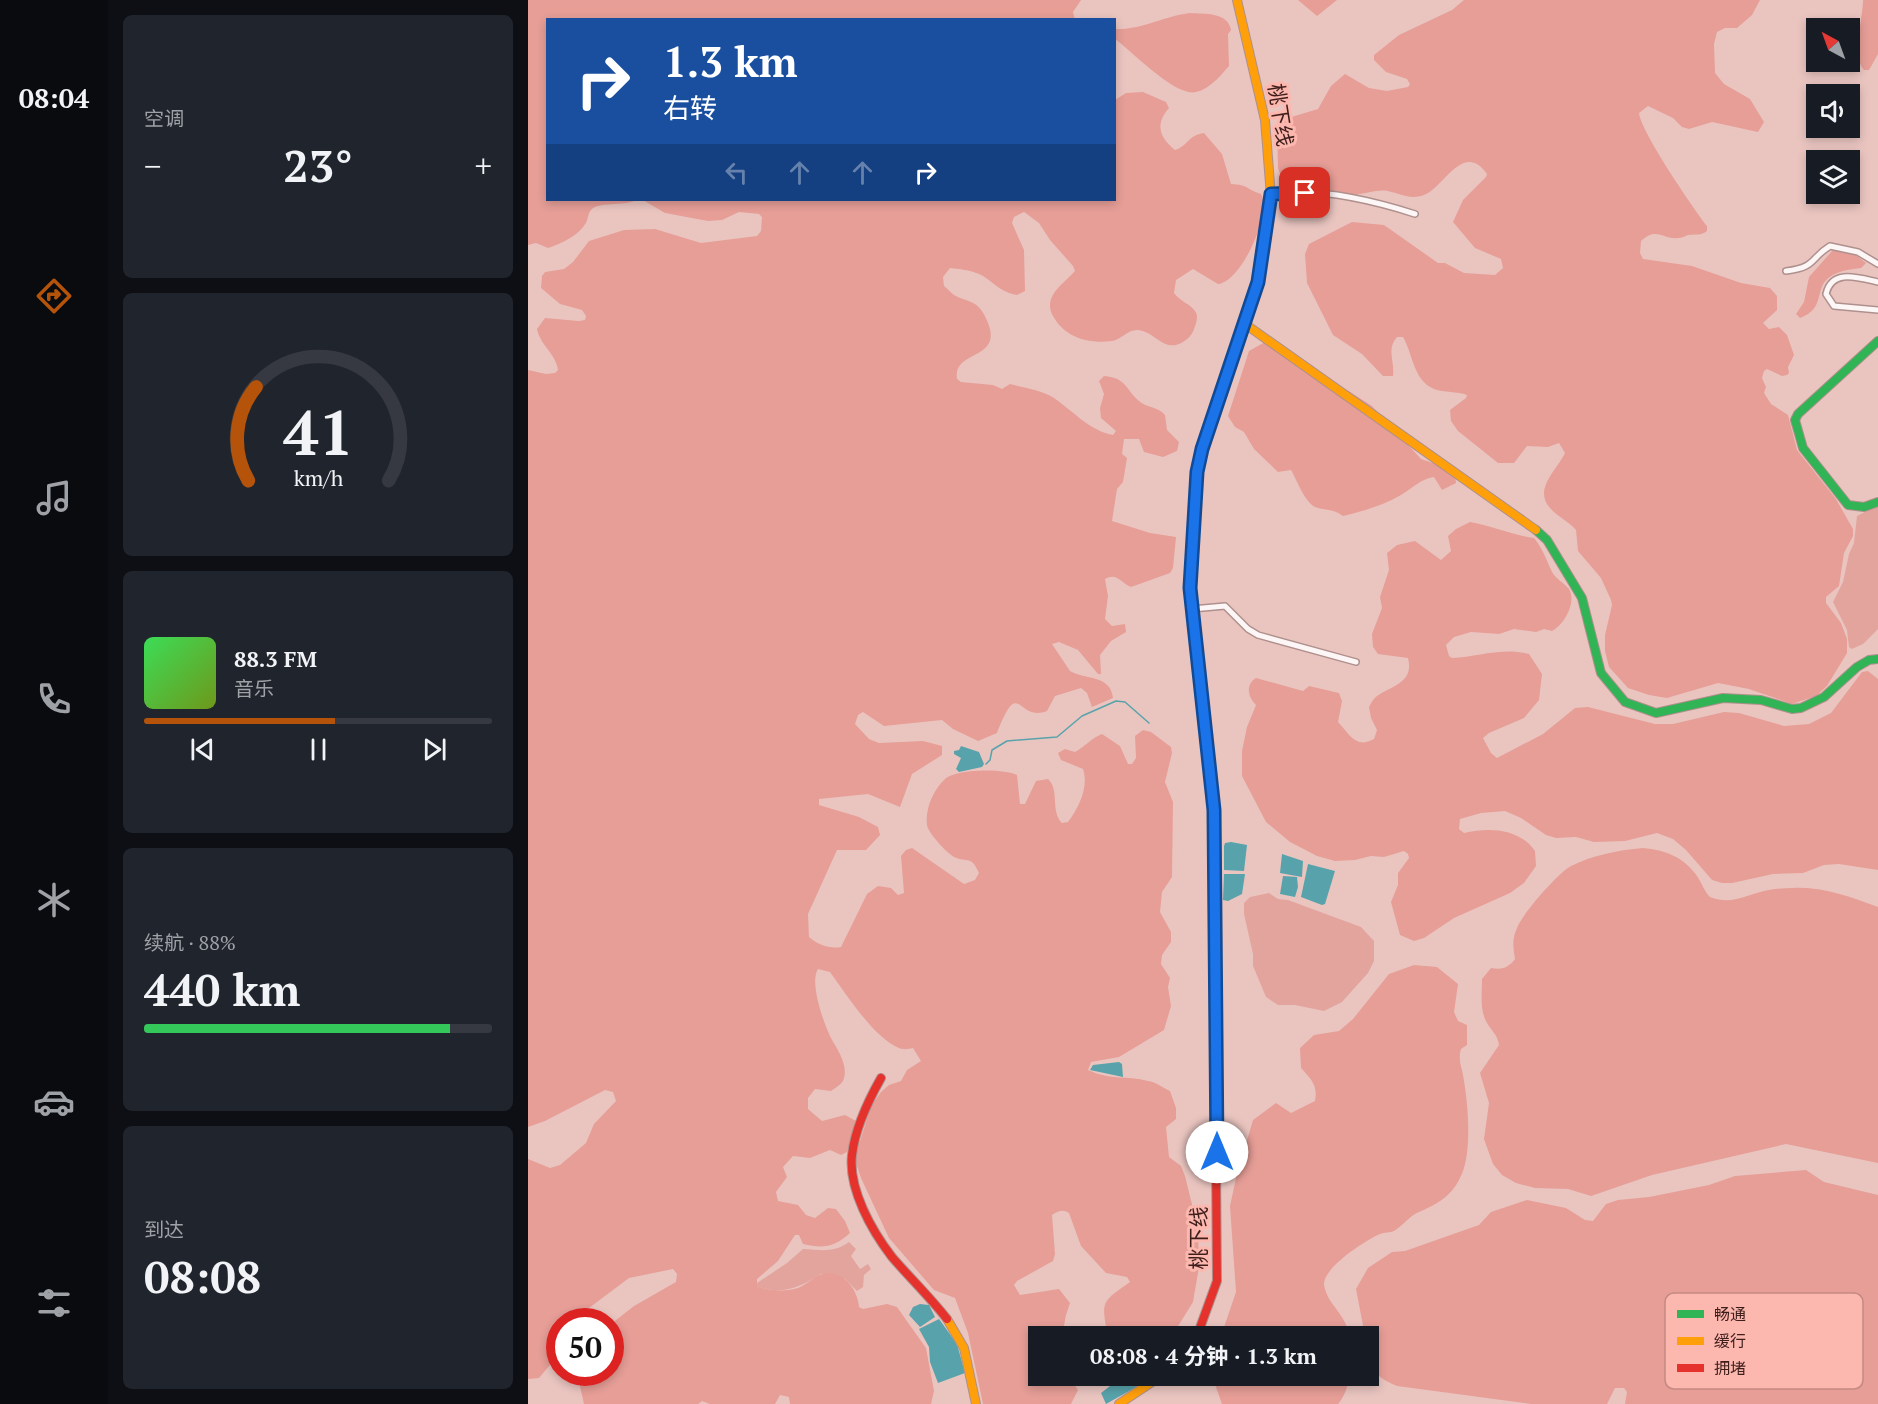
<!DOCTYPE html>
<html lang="zh">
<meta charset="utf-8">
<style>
:root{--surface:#171b24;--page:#20242c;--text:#f1f3f6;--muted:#9ea1a6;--line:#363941;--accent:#b45309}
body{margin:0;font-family:"PT Serif","Noto Sans SC",serif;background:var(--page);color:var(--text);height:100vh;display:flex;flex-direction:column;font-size:22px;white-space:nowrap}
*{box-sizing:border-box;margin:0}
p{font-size:20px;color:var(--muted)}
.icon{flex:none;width:33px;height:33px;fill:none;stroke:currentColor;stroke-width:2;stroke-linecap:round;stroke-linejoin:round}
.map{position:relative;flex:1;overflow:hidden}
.panel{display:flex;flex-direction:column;gap:15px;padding:15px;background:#0d0f14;width:420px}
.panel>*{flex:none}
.hud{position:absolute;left:18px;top:18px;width:570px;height:183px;border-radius:0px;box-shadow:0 3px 9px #0003;background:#1a4fa0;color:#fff;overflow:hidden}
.needle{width:39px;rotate:319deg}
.tools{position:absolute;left:1278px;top:18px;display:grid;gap:12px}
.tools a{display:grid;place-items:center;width:54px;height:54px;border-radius:0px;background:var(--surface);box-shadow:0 3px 9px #0003;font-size:30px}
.speed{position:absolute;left:18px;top:1308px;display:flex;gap:12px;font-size:30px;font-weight:700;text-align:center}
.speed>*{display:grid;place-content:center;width:78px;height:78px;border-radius:50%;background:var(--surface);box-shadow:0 3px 9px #0003;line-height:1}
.speed .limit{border:9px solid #d22;background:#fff;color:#111}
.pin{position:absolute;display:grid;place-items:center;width:51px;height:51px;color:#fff;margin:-26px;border-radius:12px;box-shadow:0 3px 9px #0006}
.me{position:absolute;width:66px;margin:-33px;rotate:0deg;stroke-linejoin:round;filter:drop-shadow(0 0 4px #0008)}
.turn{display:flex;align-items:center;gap:21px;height:126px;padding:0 18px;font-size:27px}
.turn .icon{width:78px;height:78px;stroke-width:2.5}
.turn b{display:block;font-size:42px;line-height:51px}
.lanes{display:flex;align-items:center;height:57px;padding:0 18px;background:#0003;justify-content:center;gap:30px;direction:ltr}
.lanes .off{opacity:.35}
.big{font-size:45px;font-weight:700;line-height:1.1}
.panel .widget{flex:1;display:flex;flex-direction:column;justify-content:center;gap:9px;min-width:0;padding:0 21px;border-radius:9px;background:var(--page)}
.panel .dial{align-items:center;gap:0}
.dial svg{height:156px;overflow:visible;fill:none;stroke:var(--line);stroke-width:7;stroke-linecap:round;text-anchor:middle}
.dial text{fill:var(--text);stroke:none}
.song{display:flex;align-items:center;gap:18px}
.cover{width:72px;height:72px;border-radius:9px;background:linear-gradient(135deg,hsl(130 70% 55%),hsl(80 70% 35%))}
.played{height:6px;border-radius:3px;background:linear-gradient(90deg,var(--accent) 55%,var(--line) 55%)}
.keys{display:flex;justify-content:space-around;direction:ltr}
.heat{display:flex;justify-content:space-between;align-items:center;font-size:33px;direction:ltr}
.charge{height:9px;border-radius:4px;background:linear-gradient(90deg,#34c759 88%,var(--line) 0)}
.trip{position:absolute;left:500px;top:1326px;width:351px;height:60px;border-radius:0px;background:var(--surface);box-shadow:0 3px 9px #0003;font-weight:700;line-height:60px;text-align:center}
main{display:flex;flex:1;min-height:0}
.tab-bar{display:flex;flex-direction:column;width:108px;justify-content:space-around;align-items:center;background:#090b0e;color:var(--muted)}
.tab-bar .icon{width:42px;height:42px}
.tab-bar .current{color:var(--accent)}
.tab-bar b{font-size:27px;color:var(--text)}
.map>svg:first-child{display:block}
.green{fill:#e3a49d}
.forest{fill:#e69e97}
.water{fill:#58a3ab}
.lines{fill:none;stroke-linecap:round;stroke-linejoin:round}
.stream{stroke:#58a3ab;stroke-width:1.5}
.street-casing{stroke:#af908c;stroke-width:8}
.fast-casing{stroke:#af908c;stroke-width:10}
.slow-casing{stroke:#af908c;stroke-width:10}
.jam-casing{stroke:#af908c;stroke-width:10}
.street{stroke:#fcf6f6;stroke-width:5}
.fast{stroke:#30b455;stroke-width:8}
.slow{stroke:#ff9f0a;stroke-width:8}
.jam{stroke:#e5322d;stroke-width:8}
.route-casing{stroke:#114b97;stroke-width:15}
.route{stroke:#1a73e8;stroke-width:10}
.labels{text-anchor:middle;stroke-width:6;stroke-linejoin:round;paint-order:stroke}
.street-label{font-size:21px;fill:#3e1e1b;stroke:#fcb7af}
.key{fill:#fcb7af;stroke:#c38983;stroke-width:1.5}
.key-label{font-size:16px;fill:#3e1e1b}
</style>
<main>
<nav class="tab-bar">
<b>08:04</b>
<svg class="icon current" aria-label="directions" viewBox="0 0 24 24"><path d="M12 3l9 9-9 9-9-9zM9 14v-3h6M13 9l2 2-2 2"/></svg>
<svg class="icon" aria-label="music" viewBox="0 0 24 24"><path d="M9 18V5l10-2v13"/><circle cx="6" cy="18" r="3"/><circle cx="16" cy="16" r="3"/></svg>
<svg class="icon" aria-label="phone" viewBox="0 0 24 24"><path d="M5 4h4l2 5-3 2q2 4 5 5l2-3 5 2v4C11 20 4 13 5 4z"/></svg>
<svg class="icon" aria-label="climate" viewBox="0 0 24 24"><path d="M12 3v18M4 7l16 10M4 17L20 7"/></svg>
<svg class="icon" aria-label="car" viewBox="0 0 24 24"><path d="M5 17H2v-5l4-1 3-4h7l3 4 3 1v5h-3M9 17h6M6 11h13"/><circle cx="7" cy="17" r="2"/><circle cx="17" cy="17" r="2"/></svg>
<svg class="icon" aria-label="filters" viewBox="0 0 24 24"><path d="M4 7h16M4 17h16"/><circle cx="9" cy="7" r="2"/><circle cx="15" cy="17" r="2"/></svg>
</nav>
<section class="panel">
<div class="widget"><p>空调</p>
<div class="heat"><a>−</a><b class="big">23°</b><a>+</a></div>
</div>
<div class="widget dial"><svg viewBox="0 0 100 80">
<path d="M14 69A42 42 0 1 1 86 69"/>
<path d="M14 69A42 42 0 0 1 18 21" stroke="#b45309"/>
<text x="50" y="56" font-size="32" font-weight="700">41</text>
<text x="50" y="72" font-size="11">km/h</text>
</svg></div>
<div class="widget">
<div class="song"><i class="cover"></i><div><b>88.3 FM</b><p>音乐</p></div></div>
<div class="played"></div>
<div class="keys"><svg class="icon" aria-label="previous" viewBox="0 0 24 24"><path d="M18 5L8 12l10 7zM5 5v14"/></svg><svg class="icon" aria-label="pause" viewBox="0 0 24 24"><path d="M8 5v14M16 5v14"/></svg><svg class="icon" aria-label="next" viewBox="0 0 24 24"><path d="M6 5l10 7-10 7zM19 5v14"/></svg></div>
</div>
<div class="widget"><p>续航 · 88%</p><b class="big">440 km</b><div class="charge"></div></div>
<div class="widget"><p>到达</p><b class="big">08:08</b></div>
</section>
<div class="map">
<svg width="1350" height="1404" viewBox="0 0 1350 1404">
<rect width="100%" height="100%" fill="#eac5c0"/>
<g class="green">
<polygon points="1350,505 1350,629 1335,644 1324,649 1321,647 1319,630 1305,602 1315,582 1321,554 1326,543 1329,516"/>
<polygon points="741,893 750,899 760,900 833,927 846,941 846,961 840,973 814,1002 796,1011 767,1005 750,1005 738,997 725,966 725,954 716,914 716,903 722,897"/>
<path d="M321 1242 328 1249 323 1256 332 1269 340 1264 343 1269 336 1275 335 1287 329 1291 317 1279 293 1274C273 1287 253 1296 229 1286V1283L259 1263 275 1249C293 1250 306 1253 321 1242Z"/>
</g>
<g class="forest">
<path d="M0 0H553L545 12 547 20H20V200H108C95 207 71 201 63 210 60 213 60 219 58 223 51 235 33 244 20 248L8 243 0 245Z"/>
<polygon points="770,0 809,0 789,16"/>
<path d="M936 0H1232L1224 15 1209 28H1197L1189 32 1186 44 1187 73 1196 84 1222 99 1236 122 1230 132 1184 122 1161 129 1154 127 1145 118 1120 106 1111 113C1113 132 1165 208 1179 226V231C1173 236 1168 234 1160 235 1157 236 1154 238 1150 238 1135 240 1129 226 1113 241L1112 253 1115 259 1164 266 1213 283 1242 288 1249 296V310L1235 323 1241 329 1251 327 1259 335 1266 355 1260 367 1261 373 1259 375 1254 376 1239 369 1236 371 1234 378 1238 387 1236 393 1243 404 1260 415 1269 450 1308 499 1325 529V536L1316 553 1311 586 1298 597V603L1313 623 1319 639V653L1299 686 1288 696 1264 704 1221 689 1190 683 1139 698 1121 695 1100 688 1081 667 1077 651V635L1084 605 1083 600 1073 578 1050 551 1048 530C1040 521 1030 517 1022 508 1005 489 1029 470 1037 453L1031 443 1020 447 999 446 986 463H970L930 431 923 421 922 410 938 398 939 395C929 391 916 393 906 389 885 380 885 354 875 337H869C858 350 867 361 865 376H855L834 354 805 335 779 283 777 254 781 244 824 222 856 225 910 263H917L936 273 967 275 975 268 973 259 947 248 925 222 935 200 958 177 959 174C935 140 915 189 896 195 882 200 873 194 860 191 847 189 835 195 823 195 800 196 776 189 755 182L750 168 749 126 760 118 790 109 803 86 817 74 841 88 859 91 880 87 882 84 879 79 858 72 846 60V55L871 35 924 10Z"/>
<path d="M1335 0H1350V54L1341 70H1336C1323 56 1335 18 1335 0Z"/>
<path d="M662 13C677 14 700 12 703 30L700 34 701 66C693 75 682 89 668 92 647 97 604 51 587 39V29C614 30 636 16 662 13Z"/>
<path d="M615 92 638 102 641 108C627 124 631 137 647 150 660 146 660 135 676 133L694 154 703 184C721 185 718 189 733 194 744 214 713 282 690 284L665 269 648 280 646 293C652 301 662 304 667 311 671 316 668 324 666 329 664 335 660 339 655 342 636 354 626 330 609 330 599 330 593 340 584 341 561 344 537 338 525 316 522 311 521 305 523 299 527 288 539 280 547 271L545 266 522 240 511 223 496 212 486 217 484 223 496 250 497 291 489 295C469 291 466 281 451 274 442 270 431 269 422 268L415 277 416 286C419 288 423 293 426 295 436 301 447 300 454 311 485 363 424 347 429 379L433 382 465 385 474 389 482 384C496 388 513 390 526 398 545 411 562 431 585 435L588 431 573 418 572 408 576 394 571 381 576 376C599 378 597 389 611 401 619 408 629 406 637 415L639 430 651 442 649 451 635 457 616 452 611 439H596L594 454 599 458 595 482 589 489 584 521 622 533 648 537 645 568 642 573 603 587C593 583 589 572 577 579L580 596 577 619 584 626 597 624 598 632 583 641 572 655 573 674H570L550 650 531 642 524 644 542 671C557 680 582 674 585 698L564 707 559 693 553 688 527 696 519 711C488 723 492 674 469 733L450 741 425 729 414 720 356 726 335 712 330 715 327 724 341 739 351 743 395 741 414 746V755L384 774 372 807 340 794 291 799V805L331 817 350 827 352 835 338 850H309L280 914 281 937C290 945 302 949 313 947L339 894 350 886 363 888 370 895 376 893 373 856 378 850 384 848 436 884 447 880 451 873C443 855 440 863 426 857 419 853 400 833 399 825 397 809 405 790 417 779 428 769 475 768 489 775L492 804H497L508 781 520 779C532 790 522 811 534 823L540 822C551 807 561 787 555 769L533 760 530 753 537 749 547 752C558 746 562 739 574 734L592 746 600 764H604L608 758 607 736 615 730 623 732 643 747 644 753 637 782 645 802 644 877 634 892 632 912 643 932V942L634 955 633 964 642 978 640 987 643 1006 636 1030 591 1057 563 1062 560 1070C584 1081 598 1075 620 1081 628 1082 635 1088 642 1091L648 1108V1119L638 1127 641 1157 653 1166 657 1176 670 1229 671 1267 665 1302 644 1336H580C573 1302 573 1302 602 1282L599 1277 578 1273 553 1246 541 1213C535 1209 530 1211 524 1215L527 1254 525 1261 489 1281 486 1285 492 1295 531 1289 542 1303 538 1315 534 1336H510V1376C529 1376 540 1373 550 1390L543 1404H455L440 1333 427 1298 406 1290 361 1238 333 1178 328 1163V1154L343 1106 353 1092 361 1085 373 1081 379 1070 393 1061 385 1048C381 1049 375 1050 371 1048 346 1038 318 994 302 972L290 969C281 983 296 1024 303 1038 309 1049 320 1064 316 1078 315 1084 308 1087 303 1091L287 1089 280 1098V1109L294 1121 317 1115 328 1121 319 1152 313 1155 302 1150 282 1158 265 1156 255 1167 259 1177 248 1192 250 1201 270 1205 278 1215 287 1218 300 1208 308 1209 317 1221 322 1233C307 1247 295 1249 275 1244L271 1235H267L250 1261 229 1279V1286C241 1291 258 1292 270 1288 279 1285 286 1276 295 1274 315 1269 330 1290 331 1307L335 1309 359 1304 369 1307 398 1348 406 1391 403 1404H262L261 1397 252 1395 247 1404H182L174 1401 170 1404H56L49 1373 82 1372 83 1324 106 1306 148 1282 149 1274 145 1269 101 1278 53 1314 49 1321 32 1322 31 1354 11 1378 0 1379V1159L22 1168 32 1165 58 1143 66 1124 88 1101 85 1092 77 1090 17 1121 0 1127V370L18 374 27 373 30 370C28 354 12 345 9 329L17 318 51 321 57 320 58 316 54 310 32 304 13 288 14 276 17 272 36 269 45 262 61 241 96 230 127 229 173 243 229 236 233 231 234 217 231 214 211 212 194 220 180 221 137 213 115 200H586L587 100 598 93Z"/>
<path d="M1305 250 1325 253 1338 263 1333 268C1271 274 1308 305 1272 318L1268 314 1276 302 1281 277Z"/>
<path d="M737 342 803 388 819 390 844 406 893 459 914 466 927 476 928 483 914 490 906 477C892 479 885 488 873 495 854 506 835 511 815 516 804 508 798 511 787 507 776 501 769 480 763 470L750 472 726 449 716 432 707 427 700 416 721 351Z"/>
<path d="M942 522C965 526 984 535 1006 538 1015 549 1018 559 1024 572 1028 579 1036 583 1041 589 1049 602 1036 625 1024 631L1016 629 1008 632 986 629 971 634 943 632 926 637 918 645 921 656 924 658C950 657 974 647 1001 654L1014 674 1011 700 996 718 961 733 955 738 963 753 969 758 1015 734 1047 708 1060 707 1127 724H1145L1196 712 1211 713 1256 726 1281 724 1303 713 1334 672 1340 671 1350 679V870L1311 864 1296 865 1275 873 1245 874 1204 883H1194L1184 880 1158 850 1145 839 1129 833 1097 841 1066 842 1048 837 1028 838 1018 835 993 818 977 811 953 813 932 819 931 829 936 833C961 827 991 828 1007 851L1008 866 996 883 982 893 926 918 896 938 886 941 872 935 863 902 870 885V873L881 858 880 854 876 851 856 857 843 856 827 860 807 861 789 856 762 842 738 822 714 776V751L719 727 728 705C720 697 717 685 728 678L775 691 781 686 811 693 814 701 810 722C822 735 828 749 846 739L849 730 843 718 841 707C843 703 846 698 849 696 866 685 886 682 880 658L850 654 845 647 844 634 854 608 852 597 861 570 859 553 869 545 887 541 913 560 923 551 920 536 928 529Z"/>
<path d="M1115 848C1137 850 1156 857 1169 876 1174 883 1176 891 1182 897 1203 905 1215 896 1236 891 1244 889 1255 888 1264 888 1295 886 1322 897 1350 907V1163L1258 1144 1124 1175 1063 1196 1040 1189 1007 1188 988 1183 974 1175 965 1164 956 1139 961 1103 952 1073 971 1045C970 1034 961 1029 957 1019 952 1008 954 991 954 979L963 968C974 970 980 968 987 959 985 947 984 939 989 928 994 914 1031 872 1043 866 1065 855 1091 850 1115 848Z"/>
<path d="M886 965 909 967 930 984 926 1012 930 1021 939 1025V1045L933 1049C930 1059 933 1065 935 1075 940 1102 945 1154 932 1178 922 1199 906 1205 887 1214 879 1219 873 1227 866 1231 862 1233 856 1232 852 1234 838 1240 796 1267 796 1284 798 1304 819 1314 821 1336H693L708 1292 702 1206 708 1178 725 1120 748 1103 763 1113 787 1101C790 1085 783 1079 773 1068L772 1048 786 1035 811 1031 825 1019 861 974Z"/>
<path d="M1278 1170 1296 1182 1350 1195V1404H1097L1099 1392 1096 1388H1087L1079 1404H1003L869 1386C843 1376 840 1363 840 1336H837L828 1289 840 1268 864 1252 877 1251 951 1225 963 1212 999 1200 1038 1208 1057 1220 1065 1221 1078 1204 1090 1200 1121 1197 1181 1185 1207 1176Z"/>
<path d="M684 1376H821C821 1385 816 1397 810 1404H694Z"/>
</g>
<g class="water">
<polygon points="433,746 451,752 456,764 454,767 431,772 428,769 433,758 426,754 426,751 431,750"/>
<polygon points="703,842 719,845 716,871 696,870 696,846 697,843"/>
<polygon points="754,854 775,861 774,877 752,873"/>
<polygon points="780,864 807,871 797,904 794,905 773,897"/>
<polygon points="696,874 717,874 714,894 700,901 695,900"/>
<polygon points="755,876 769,877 770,887 767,897 752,894"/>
<polygon points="591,1062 594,1064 595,1077 562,1070 565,1065"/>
<polygon points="392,1304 401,1305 407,1317 392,1327 381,1315 385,1307"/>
<polygon points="411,1319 429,1344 437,1373 410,1383 402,1362 401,1347 391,1329"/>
<polygon points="595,1376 628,1376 578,1404 573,1393"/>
</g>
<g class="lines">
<polyline class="stream" points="458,764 462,760 464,750 479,741 529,737 554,716 588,701 597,702 621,723"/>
<g class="street-casing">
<g id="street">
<path d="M743 194C789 187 843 200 887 214"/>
<path d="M1258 271C1289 267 1281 259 1302 246L1330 252 1350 264"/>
<path d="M1350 282C1331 278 1304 268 1298 294L1306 306 1350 310"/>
<polyline points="664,609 697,606 720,629 730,635 828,662"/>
</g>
</g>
<g class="fast-casing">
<g id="fast">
<polyline points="1350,341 1270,414 1267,420 1275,448 1320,505 1336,507 1350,502"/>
<polyline points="1008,530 1019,540 1054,598 1073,673 1097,702 1128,713 1195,698 1233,700 1264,709 1273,708 1296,697 1329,667 1341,660 1350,659"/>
<polyline points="663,576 662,588 686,810 687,1044"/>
</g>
</g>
<g class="slow-casing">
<g id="slow">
<polyline points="709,0 737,120 743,196"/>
<polyline points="717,324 1008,530"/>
<polyline points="419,1319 436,1348 448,1404"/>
<polyline points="591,1404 633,1376"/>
</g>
</g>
<g class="jam-casing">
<g id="jam">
<path d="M663 576 669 472 674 449C704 366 737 285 743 196"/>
<path d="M353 1078C340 1101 327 1129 324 1155 320 1189 344 1231 364 1257 382 1278 402 1297 419 1319"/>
<polyline points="669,1336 689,1281 687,1044"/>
</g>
</g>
<use href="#street" class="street"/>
<use href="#fast" class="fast"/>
<use href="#slow" class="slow"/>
<use href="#jam" class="jam"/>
</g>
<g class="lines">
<g class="route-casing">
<polyline id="route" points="689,1152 686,810 662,588 669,472 674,449 730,282 743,194 777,193"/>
</g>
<use href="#route" class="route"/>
</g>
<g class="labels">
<g class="street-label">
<text transform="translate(752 115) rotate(81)" y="7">桃下线</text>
<text transform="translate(671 1238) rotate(-90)" y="7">桃下线</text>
</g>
</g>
<rect x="1137" y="1293" width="198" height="96" rx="9" class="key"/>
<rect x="1149" y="1310" width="27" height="8" fill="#30b455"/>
<rect x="1149" y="1337" width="27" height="8" fill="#ff9f0a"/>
<rect x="1149" y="1364" width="27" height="8" fill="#e5322d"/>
<g class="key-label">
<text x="1186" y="1320">畅通</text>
<text x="1186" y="1347">缓行</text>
<text x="1186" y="1374">拥堵</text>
</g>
</svg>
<div class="tools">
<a><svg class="needle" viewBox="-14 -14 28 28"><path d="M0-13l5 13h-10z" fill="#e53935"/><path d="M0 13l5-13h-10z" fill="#9ea1a6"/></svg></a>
<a><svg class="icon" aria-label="sound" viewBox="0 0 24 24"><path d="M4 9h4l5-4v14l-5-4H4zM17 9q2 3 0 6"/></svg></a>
<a><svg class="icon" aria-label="layers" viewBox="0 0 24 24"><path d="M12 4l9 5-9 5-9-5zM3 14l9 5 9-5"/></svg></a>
</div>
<div class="speed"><div class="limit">50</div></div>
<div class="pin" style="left:777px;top:193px;background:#d93025"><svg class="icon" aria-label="arrive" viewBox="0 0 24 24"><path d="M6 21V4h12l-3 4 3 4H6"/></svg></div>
<svg class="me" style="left:689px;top:1152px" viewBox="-20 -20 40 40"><circle r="19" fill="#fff"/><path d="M0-13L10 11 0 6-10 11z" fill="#1a73e8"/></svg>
<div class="trip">08:08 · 4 分钟 · 1.3 km</div>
<div class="hud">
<div class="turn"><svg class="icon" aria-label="right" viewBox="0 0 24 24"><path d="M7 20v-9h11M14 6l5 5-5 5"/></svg><div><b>1.3 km</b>右转</div></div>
<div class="lanes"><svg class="icon off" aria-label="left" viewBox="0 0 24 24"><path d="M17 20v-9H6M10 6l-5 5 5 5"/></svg><svg class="icon off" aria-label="ahead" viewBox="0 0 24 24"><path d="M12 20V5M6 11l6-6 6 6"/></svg><svg class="icon off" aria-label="ahead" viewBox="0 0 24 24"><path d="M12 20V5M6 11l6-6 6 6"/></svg><svg class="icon" aria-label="right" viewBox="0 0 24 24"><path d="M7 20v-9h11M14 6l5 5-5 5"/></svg></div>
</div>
</div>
</main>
